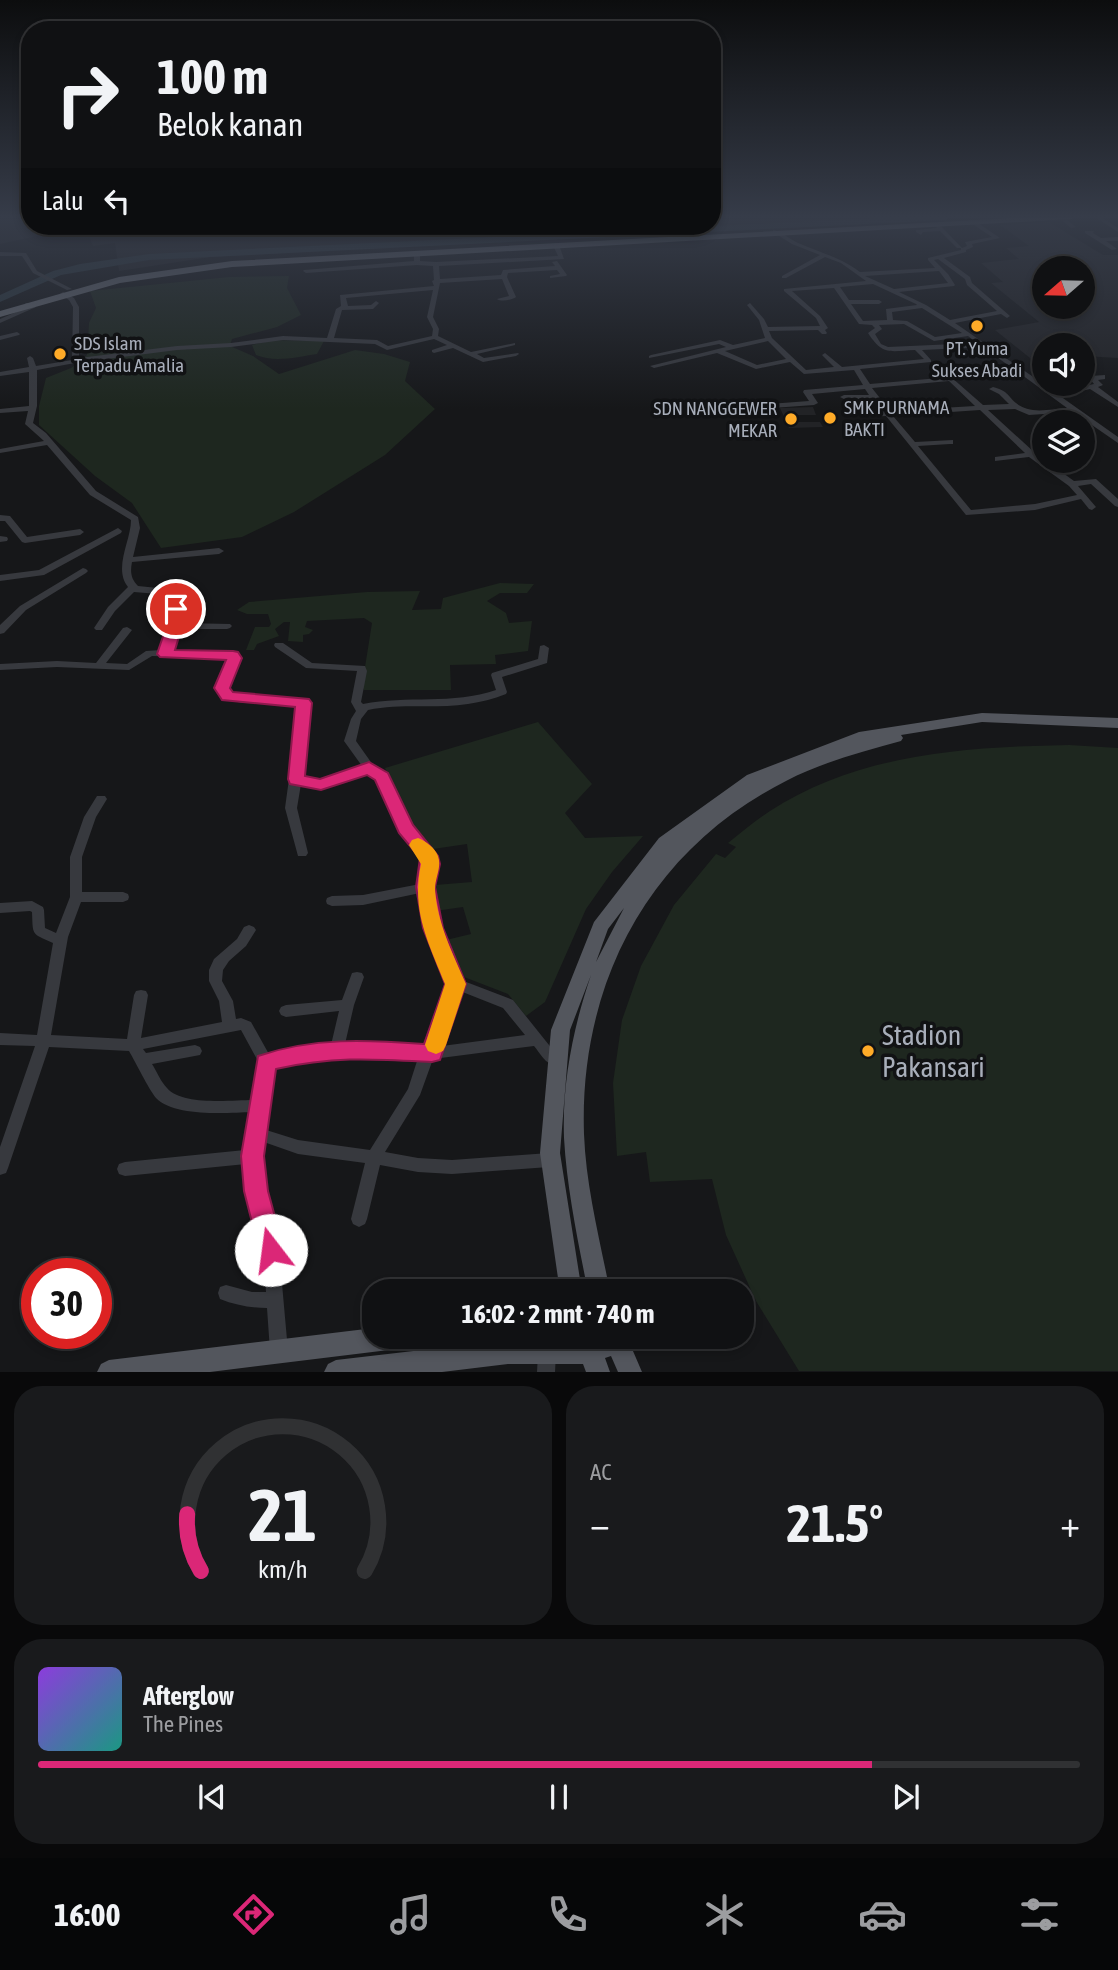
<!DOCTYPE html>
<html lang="id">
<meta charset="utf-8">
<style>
:root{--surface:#101113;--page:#191a1c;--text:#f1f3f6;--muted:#9c9da0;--line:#303133;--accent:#db2777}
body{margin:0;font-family:"Asap Condensed",sans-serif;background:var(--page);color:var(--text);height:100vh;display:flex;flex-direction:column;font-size:26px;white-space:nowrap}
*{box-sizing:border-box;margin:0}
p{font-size:23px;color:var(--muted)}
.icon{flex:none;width:38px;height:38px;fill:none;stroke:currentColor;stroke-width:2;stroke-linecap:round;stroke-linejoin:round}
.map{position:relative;height:1372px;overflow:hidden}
.drawer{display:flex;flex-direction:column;gap:14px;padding:14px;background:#09090a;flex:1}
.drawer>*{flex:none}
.guide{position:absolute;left:21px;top:21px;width:700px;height:214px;border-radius:28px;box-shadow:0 4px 10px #0003,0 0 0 2px var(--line);background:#101113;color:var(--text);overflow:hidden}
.needle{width:46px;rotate:250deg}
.tools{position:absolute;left:1032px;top:256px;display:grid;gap:14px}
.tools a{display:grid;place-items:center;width:63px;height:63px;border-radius:50%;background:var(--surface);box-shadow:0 4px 10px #0003,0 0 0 2px var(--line);font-size:35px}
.speed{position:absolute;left:21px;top:1258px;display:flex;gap:14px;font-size:35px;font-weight:700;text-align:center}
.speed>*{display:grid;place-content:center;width:91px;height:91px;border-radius:50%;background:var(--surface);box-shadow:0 4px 10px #0003,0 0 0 2px var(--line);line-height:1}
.speed .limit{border:10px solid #d22;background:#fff;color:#111}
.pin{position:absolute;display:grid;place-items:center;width:60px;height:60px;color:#fff;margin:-30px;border:4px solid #fff;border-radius:50%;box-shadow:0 2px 7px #0007}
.me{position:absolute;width:77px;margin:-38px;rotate:345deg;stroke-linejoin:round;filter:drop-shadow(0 0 5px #0008)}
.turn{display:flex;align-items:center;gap:24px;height:147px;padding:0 21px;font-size:32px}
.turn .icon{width:91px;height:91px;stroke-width:2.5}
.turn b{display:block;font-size:49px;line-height:60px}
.then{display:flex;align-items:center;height:66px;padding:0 21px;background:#0003;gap:14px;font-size:26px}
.big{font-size:52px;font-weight:700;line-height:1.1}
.drawer .widget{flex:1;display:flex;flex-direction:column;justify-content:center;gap:10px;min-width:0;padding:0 24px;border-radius:28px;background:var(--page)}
.drawer .dial{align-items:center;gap:0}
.dial svg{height:182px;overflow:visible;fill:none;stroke:var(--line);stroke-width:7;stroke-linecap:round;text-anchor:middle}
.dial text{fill:var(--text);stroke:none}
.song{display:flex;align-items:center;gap:21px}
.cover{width:84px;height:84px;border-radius:10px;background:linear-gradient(135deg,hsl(270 70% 55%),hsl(170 70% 35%))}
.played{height:7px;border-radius:4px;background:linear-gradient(90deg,var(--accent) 80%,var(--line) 80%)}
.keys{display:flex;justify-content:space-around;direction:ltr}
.heat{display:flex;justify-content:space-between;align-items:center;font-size:38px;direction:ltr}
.drawer .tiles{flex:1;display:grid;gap:14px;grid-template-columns:1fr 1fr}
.widget:last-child{grid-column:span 2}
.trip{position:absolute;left:362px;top:1279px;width:392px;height:70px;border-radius:28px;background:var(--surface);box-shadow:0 4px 10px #0003,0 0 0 2px var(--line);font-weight:700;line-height:70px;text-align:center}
.tabs{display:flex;height:112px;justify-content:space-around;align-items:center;background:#060708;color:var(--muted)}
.tabs .icon{width:49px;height:49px}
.tabs .current{color:var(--accent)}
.tabs b{font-size:32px;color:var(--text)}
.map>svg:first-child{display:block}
.built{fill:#222326;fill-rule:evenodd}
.green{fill:#1e271f}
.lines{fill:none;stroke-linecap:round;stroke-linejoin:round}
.river{fill:#2b373e;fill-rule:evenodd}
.minor{fill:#37393e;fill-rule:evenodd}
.major{fill:#53565d;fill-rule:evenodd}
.highway{fill:#63676f;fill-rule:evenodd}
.route{fill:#db2777;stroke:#8e194d;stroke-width:2}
.slow{fill:#f59e0b}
.poi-dot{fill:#ffab28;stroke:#111214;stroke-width:2.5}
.labels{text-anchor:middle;stroke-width:7;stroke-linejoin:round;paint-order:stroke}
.far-poi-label{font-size:19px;fill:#a8aeba;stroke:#111214;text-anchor:start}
.near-poi-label{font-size:28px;fill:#a8aeba;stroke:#111214;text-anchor:start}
</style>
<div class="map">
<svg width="1118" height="1372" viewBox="0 0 1118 1372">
<rect width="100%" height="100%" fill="#161719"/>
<g class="built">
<polygon points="0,217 30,217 30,226 712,226 712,217 936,217 211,257 119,271 115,243 93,246 87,231 65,230 0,244"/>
<path d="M1049 222 1103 255H1118V358L1083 356V345H1045V360L1035 362 995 330 1039 322 991 283 1003 282 981 263 1019 259 1006 248 1029 246 1000 225ZM1045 268H1083V306H1045Z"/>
<polygon points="813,407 816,415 797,415 799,422 820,422 823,427 789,428 780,408"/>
</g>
<g class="green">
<polygon points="289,276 287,288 301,315 277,327 232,339 230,346 253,356 279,374 355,350 384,354 410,362 405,381 435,409 385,455 294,512 242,537 161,548 132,503 95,476 39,425 39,406 46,378 71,368 87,355 89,323 96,308 90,291 229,277"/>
<path d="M273 340 324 341 317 354C297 357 275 363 256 355L252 345Z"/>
<polygon points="500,583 534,584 527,593 500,593 487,601 506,613 509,623 532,621 528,651 495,655 496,664 450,665 451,690 364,690 362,686 372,623 364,618 307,621 305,627 313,630 309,634 303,635 303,642 288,641 290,622 284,622 275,629 279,636 257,644 254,650 246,650 255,627 269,627 271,624 268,614 247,614 237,610 249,602 367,592 420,591 412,610 441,609 443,598"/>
<polygon points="538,722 592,784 565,813 585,838 643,836 612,872 586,909 545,1002 526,1016 508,994 464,977 446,940 471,934 463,907 435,911 435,885 472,882 467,844 433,849 410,823 385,768"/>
<path d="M1069 745 1118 748V1371H799L756 1301 726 1235 712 1179 650 1182 646 1152 617 1156 613 1083 622 1020 641 966 674 905 716 854 725 858 736 847 728 843C742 832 756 820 770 811 860 753 966 747 1069 745Z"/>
</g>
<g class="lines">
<polygon class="river" points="897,217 951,217 946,220 149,260 61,275 0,302 0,295 53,271 80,264 149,254"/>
<g class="minor">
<polygon points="1058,217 1064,217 1076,227 1071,228"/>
<polygon points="1095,217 1101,217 1118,228 1118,232"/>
<path d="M971 221H975L1000 238 972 244 973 247 966 250V252L944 258 970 277 972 283 1010 316 1007 318 1001 314 955 323 1055 392 1094 384 1089 378 1090 376 1105 375V379L1098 380 1103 385 1098 387 1118 402V407L1090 389 1060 396 1118 437V443L1073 412 1029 415 1015 409 988 410 1034 452 1074 481 1096 479 1118 499V507L1115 506 1091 484 1078 486 1096 507 1092 510 1089 509 1081 499 1035 510 966 515 886 416 866 417V413L882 412 872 399H844L840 397 844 395H869L865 389 812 394 818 403 814 405 717 412 713 410 717 408 809 401 803 392 804 390 863 385 854 370 804 374 790 362 756 369 717 353 654 368 650 366 726 347 719 344 649 358V356L651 355 720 340 733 345 765 338 759 320 747 305 750 303 764 319 768 327 820 326 816 318 784 291V289L866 281 841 263 825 257 786 278H782V276L820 255 792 244 773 232V230C782 231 789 239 798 243 821 253 840 257 860 272L935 268 928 260V258L961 250V248H957L940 231 923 232 921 235 916 232V230L937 228 933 224 938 223 962 248 967 246 965 242 992 237 971 223ZM938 259 965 279 967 285 997 311 950 320 926 305 899 292 954 286 955 285 948 274 934 260ZM939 271 948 283 894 289 865 276ZM873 284 916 304 917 305 886 309 887 320 863 321 851 304H879L882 302 879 300H849L840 287ZM834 288 859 324 872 325 875 328 868 333C883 356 890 351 915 350L924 359 842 367 825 353 822 355 834 367 806 370 772 338 769 331 818 330 822 334H826L827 333 825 330 828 328 820 316 792 291ZM922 308 962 333 935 337 907 321 893 320 892 312ZM904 324 934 341 968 336 977 343 888 347 881 344 875 334 882 329 879 325ZM768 341 786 359 757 365 725 351ZM983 347 1012 368 991 370 987 372 988 374 1018 372 1067 408C1050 409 1030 415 1016 403 1006 394 1008 391 993 387L989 389 999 394 1009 404 983 405 951 377 870 384 860 369 931 362V360L922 350ZM949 381 975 406 890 411 872 388ZM980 410 1025 453 995 457V461L1029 457 1069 486 1077 495 1035 504 971 510 918 446 950 444H953V440L915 442 893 416Z"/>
<polygon points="1085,231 1094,231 1093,233 1101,238 1118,237 1118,241 1106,241 1117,249 1112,250 1085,233"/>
<path d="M556 243 559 245 564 259 439 266 440 279 501 275 503 270 555 266 552 262 557 261 567 275 566 276 550 278V276L560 274 557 270 508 273 507 277 516 297C512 300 501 302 497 299L509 296 502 279 440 283 433 317 439 329 438 336 471 352 515 343V345L477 354 484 358 518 353 519 354 516 356 483 362 453 348 434 353 432 352V350L447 345 434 339 387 350 375 344 283 340 231 347 177 350 75 363 37 370V406L33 423 46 433 96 491 138 517 140 528 133 557 219 548 224 551 219 554 132 562C130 572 131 579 138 586L178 590 182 623 230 624 232 626 230 628 227 629H180L171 650 236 653 240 658 227 688 231 695C253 699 294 691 310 705L302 777 320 781 362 766 344 741 351 719 356 711 351 702 357 671 306 668 275 647 274 645 275 643H283L312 663 365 666 367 671 361 702 363 704C407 695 453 705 496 690L491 675 492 673 538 659 540 646 544 645 549 648 547 663 502 677 507 692 506 694C493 699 481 702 468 704 435 709 401 703 368 710L361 719 356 741 373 765 391 782 410 826 435 856 437 864 431 887 434 907 444 943 461 980 513 1000 561 1060 559 1064C547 1068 541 1054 534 1046L433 1059 420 1095 385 1152 418 1158 452 1160 549 1153 555 1155 557 1160 555 1165 549 1167 452 1174 418 1172 380 1165 367 1219 365 1224 359 1227 353 1224 351 1219 365 1163 298 1154 261 1141 262 1179 279 1250 288 1351 285 1357 279 1360 273 1357 270 1351 267 1308C251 1308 235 1305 220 1299L218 1293 220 1287 226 1285 252 1292H266L263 1250 246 1179V1164L125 1176 119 1174 117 1169 119 1164 125 1162 245 1150 251 1112C227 1113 174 1117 156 1098 148 1088 136 1063 129 1051L49 1047 8 1168 6 1173 0 1175V1147L35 1046 0 1045V1033L37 1035 53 943C31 933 33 936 32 912L30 911 0 913V903L32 901 43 907 44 910 45 928 56 933 70 897V857L84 817 97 796H105L107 799 96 817 82 857V892H123L128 894 129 897 128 900 123 902H81L68 937 51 1035 127 1039 134 995 136 991 141 990 146 991 148 995 141 1038 222 1022 219 1001 209 981V970L214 959 237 939 244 927 249 925 254 927 256 930 246 946 229 961 223 970 222 981 233 1001 236 1019 241 1018 251 1022 270 1056 314 1046 331 1045 339 1011 286 1017 281 1015 279 1011 281 1007 286 1005 342 1000 352 973 357 972 362 973 364 977 354 1005 345 1044 427 1047 449 984 430 943 420 893 363 905 332 906 327 904 326 901 327 898 332 896 363 895 420 884 425 864 423 857 399 828 382 787 367 773 321 789 301 784 297 808 308 853 306 856H298L285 808 299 706 295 704 242 703 223 699 217 688 229 658 152 656 129 670 57 667 0 670V664L57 661 96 663 123 628 127 627 132 630 106 663 127 664 146 651 161 650 173 621 170 595 134 592 115 611 102 630H96L94 628 108 607 128 587C113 568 131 541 131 520L90 495 47 445 0 453V449L44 441 25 424 28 411 0 413V409L29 406V372L0 376V372L29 367 27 358 30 356 33 358 36 366 72 360 73 307 69 300 60 294 63 292 74 298 79 307V358L177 346 231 343 283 336 327 338 336 309 341 306 340 295 434 286 432 281 434 280 433 266 417 265 306 273 303 271 304 270 414 261V256L417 254 420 256V261L436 262 558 256 553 245ZM433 290 427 317 433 329 432 336 388 346 377 340 334 338 342 310 373 309 379 303 376 301 371 305 348 306 346 298ZM460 991 503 1008 525 1035 442 1046ZM241 1030 259 1063 253 1100C232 1100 182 1106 167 1088 161 1082 157 1072 152 1064L200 1055 202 1051 200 1047 195 1045 146 1053 143 1049ZM353 1055 418 1058 408 1089 370 1150 298 1140 263 1129 273 1068 314 1058Z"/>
<polygon points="0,252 26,253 37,271 72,289 67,290 33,273 22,256 0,256"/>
<polygon points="26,303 30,303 36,307 0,323 0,319 28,307 25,304"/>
<polygon points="17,332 20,334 19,335 0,340 0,336"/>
<polygon points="0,515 10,516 27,537 80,529 84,532 80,535 25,543 22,542 5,521 0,521"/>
<polygon points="118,528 122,531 121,533 44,575 0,581 0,575 39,570"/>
<polygon points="0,536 7,537 8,539 7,541 0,542"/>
<polygon points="83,568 86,569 88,571 86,573 26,610 4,633 0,634 0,625 20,606"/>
<polygon points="547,1345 553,1348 556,1354 555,1372 537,1372 538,1354 541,1348"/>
</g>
<g class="major">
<path d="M982 713 1118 718V728L982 722 901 735 903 738 901 741C862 752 822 762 786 781 649 850 579 983 584 1134 586 1187 600 1240 610 1292H588C578 1241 567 1190 564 1138 562 1083 573 1028 591 975L570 1030 560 1153 582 1292H560L540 1153 551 1030 594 922 659 838 747 775 859 732ZM624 908 596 962 608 929Z"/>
<polygon points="374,1328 374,1337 409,1337 405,1345 397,1349 210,1372 97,1372 101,1364 109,1360"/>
<polygon points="573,1337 627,1337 642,1372 618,1372 611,1356 605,1358 610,1372 586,1372 583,1364 508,1364 442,1372 324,1372 328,1364 336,1360 508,1340 575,1340"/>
</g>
<polygon class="highway" points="1032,217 1075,217 1071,219 232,267 120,283 0,317 0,311 119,277 232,261"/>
</g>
<linearGradient id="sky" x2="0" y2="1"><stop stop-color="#0c0d0e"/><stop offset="0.53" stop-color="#363c49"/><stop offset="1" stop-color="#363c49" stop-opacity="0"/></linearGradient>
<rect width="1118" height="409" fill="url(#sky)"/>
<path class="route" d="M176 605 181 606 186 613 175 650 233 651 238 652 242 658 230 688 233 692 309 699 312 703 305 776 320 779 369 762 388 773 413 825 438 856 440 864 435 887 443 928 466 984 440 1060 432 1062C373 1059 335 1056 276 1069L264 1156 268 1191 284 1250 280 1259 271 1262 262 1259 259 1250 244 1191 241 1156 258 1056C313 1037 368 1040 424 1044L445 984 423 928 416 887 420 858 399 833 375 780 367 775 321 790 290 784 288 779 295 707 222 700 214 688 226 660 160 657 157 654 171 613 168 609Z"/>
<path class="slow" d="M418 838C426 841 435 848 438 856 442 867 435 878 435 889 437 923 453 954 466 984L446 1045 443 1051 436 1054 428 1051 425 1045 445 984C428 942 411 910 421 864L409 845 412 840Z"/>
<g class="poi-dot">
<circle cx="977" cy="326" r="7"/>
<circle cx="60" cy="354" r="7"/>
<circle cx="830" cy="418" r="7"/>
<circle cx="791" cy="419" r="7"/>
<circle cx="868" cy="1051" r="7"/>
</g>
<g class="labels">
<g class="far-poi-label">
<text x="74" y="350">SDS Islam<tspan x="74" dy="22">Terpadu Amalia</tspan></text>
<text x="977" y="355" text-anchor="middle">PT. Yuma<tspan x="977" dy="22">Sukses Abadi</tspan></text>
<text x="844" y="414">SMK PURNAMA<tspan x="844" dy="22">BAKTI</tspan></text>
<text x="777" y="415" text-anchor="end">SDN NANGGEWER<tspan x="777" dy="22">MEKAR</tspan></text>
</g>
<g class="near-poi-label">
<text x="882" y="1045">Stadion<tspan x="882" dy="32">Pakansari</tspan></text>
</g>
</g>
</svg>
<div class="tools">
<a><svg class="needle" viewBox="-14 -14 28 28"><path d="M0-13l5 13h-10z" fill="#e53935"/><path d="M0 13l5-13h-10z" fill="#9c9da0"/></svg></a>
<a><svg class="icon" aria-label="sound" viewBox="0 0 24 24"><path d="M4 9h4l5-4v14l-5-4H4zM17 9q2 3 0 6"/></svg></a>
<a><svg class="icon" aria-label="layers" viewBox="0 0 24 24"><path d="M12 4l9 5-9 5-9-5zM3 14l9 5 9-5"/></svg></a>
</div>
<div class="speed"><div class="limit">30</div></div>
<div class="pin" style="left:176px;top:609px;background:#d93025"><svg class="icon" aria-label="arrive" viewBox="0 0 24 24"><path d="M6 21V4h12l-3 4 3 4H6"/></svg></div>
<svg class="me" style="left:271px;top:1250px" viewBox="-20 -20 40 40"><circle r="19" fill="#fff"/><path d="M0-13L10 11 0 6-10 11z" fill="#db2777"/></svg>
<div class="trip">16:02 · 2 mnt · 740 m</div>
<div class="guide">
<div class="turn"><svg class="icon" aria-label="right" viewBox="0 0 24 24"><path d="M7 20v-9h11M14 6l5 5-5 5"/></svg><div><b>100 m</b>Belok kanan</div></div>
<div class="then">Lalu<svg class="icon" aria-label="left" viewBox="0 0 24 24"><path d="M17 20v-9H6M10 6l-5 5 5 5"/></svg></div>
</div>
</div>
<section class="drawer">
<div class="tiles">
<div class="widget dial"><svg viewBox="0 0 100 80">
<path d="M14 69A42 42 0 1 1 86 69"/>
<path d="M14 69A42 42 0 0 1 8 44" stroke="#db2777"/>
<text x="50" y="56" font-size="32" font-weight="700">21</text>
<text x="50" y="72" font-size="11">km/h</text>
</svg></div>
<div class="widget"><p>AC</p>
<div class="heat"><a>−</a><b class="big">21.5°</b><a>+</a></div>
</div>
<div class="widget">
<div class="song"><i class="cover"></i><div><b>Afterglow</b><p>The Pines</p></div></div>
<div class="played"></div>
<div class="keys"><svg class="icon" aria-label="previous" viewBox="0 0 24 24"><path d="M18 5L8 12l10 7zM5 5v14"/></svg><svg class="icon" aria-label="pause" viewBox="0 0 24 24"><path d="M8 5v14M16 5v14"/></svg><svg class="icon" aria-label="next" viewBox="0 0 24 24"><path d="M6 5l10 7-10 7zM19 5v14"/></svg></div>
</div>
</div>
</section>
<nav class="tabs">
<b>16:00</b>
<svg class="icon current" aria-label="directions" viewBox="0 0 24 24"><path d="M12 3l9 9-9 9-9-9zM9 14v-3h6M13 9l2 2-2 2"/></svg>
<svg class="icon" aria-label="music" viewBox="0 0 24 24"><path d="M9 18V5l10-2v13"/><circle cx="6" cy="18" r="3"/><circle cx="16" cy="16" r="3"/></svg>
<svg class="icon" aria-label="phone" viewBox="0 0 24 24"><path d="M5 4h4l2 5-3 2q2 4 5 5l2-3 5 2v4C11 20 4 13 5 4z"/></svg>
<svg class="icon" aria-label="climate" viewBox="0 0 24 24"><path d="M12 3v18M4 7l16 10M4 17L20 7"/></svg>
<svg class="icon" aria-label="car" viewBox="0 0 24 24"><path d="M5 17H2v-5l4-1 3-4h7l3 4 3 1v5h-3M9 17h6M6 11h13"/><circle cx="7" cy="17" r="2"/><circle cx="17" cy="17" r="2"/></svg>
<svg class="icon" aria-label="filters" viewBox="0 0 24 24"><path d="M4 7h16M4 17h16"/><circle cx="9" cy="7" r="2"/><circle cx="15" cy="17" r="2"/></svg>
</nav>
